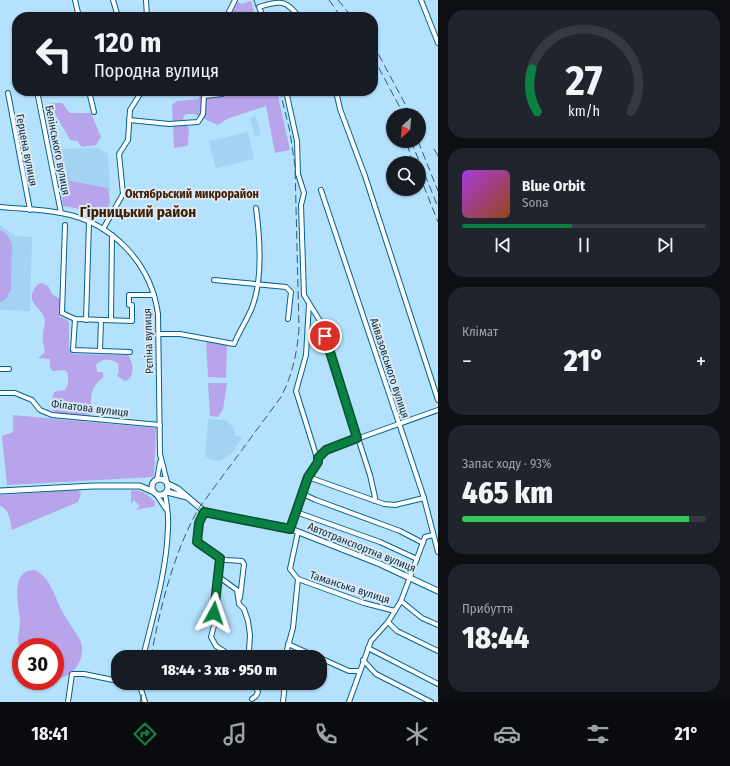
<!DOCTYPE html>
<html lang="uk">
<meta charset="utf-8">
<style>
:root{--surface:#171b24;--page:#20242c;--text:#f1f3f6;--muted:#9ea1a6;--line:#363941;--accent:#0b8043}
body{margin:0;font-family:"Fira Sans Condensed",sans-serif;background:var(--page);color:var(--text);height:100vh;display:flex;flex-direction:column;font-size:15px;white-space:nowrap}
*{box-sizing:border-box;margin:0}
p{font-size:13px;color:var(--muted)}
.icon{flex:none;width:22px;height:22px;fill:none;stroke:currentColor;stroke-width:2;stroke-linecap:round;stroke-linejoin:round}
.map{position:relative;flex:1;overflow:hidden}
.sheet{display:flex;flex-direction:column;gap:10px;padding:10px;background:#0d0f14;width:292px}
.sheet>*{flex:none}
.top-card{position:absolute;left:12px;top:12px;width:366px;height:84px;border-radius:16px;box-shadow:0 1px 3px #0004;background:#171b24;color:var(--text);overflow:hidden}
.needle{width:26px;rotate:206deg}
.buttons{position:absolute;left:386px;top:108px;display:grid;gap:8px}
.buttons a{display:grid;place-items:center;width:40px;height:40px;border-radius:50%;background:var(--surface);box-shadow:0 1px 3px #0004;font-size:20px}
.speed{position:absolute;left:12px;top:638px;display:flex;gap:8px;font-size:20px;font-weight:700;text-align:center}
.speed>*{display:grid;place-content:center;width:52px;height:52px;border-radius:50%;background:var(--surface);box-shadow:0 1px 3px #0004;line-height:1}
.speed .limit{border:6px solid #d22;background:#fff;color:#111}
.pin{position:absolute;display:grid;place-items:center;width:34px;height:34px;color:#fff;margin:-17px;border:2px solid #fff;border-radius:50%;box-shadow:0 1px 4px #0007}
.me{position:absolute;width:44px;margin:-22px;rotate:5deg;stroke-linejoin:round;filter:drop-shadow(0 0 3px #0008)}
.turn{display:flex;align-items:center;gap:14px;height:84px;padding:0 16px;font-size:18px}
.turn .icon{width:52px;height:52px;stroke-width:2.5}
.turn b{display:block;font-size:28px;line-height:34px}
.big{font-size:30px;font-weight:800;line-height:1.1}
.sheet .widget{flex:1;display:flex;flex-direction:column;justify-content:center;gap:6px;min-width:0;padding:0 14px;border-radius:16px;background:var(--page)}
.sheet .dial{align-items:center;gap:0}
.dial svg{height:104px;overflow:visible;fill:none;stroke:var(--line);stroke-width:7;stroke-linecap:round;text-anchor:middle}
.dial text{fill:var(--text);stroke:none}
.song{display:flex;align-items:center;gap:12px}
.cover{width:48px;height:48px;border-radius:6px;background:linear-gradient(135deg,hsl(280 70% 55%),hsl(20 70% 35%))}
.played{height:4px;border-radius:2px;background:linear-gradient(90deg,var(--accent) 45%,var(--line) 45%)}
.keys{display:flex;justify-content:space-around;direction:ltr}
.heat{display:flex;justify-content:space-between;align-items:center;font-size:22px;direction:ltr}
.charge{height:6px;border-radius:3px;background:linear-gradient(90deg,#34c759 93%,var(--line) 0)}
.trip{position:absolute;left:111px;top:650px;width:216px;height:40px;border-radius:16px;background:var(--surface);box-shadow:0 1px 3px #0004;font-weight:800;line-height:40px;text-align:center}
.tab-bar{display:flex;height:64px;justify-content:space-around;align-items:center;background:#090b0e;color:var(--muted)}
.tab-bar .icon{width:28px;height:28px}
.tab-bar .active{color:var(--accent)}
.tab-bar b{font-size:18px;color:var(--text)}
main{display:flex;flex:1;min-height:0}
.map>svg:first-child{display:block}
.built{fill:#a2d4f2}
.green{fill:#b8a4ea}
.lines{fill:none;stroke-linecap:round;stroke-linejoin:round}
.minor-casing{stroke:#00638d;stroke-width:6}
.major-casing{stroke:#00638d;stroke-width:7}
.minor{stroke:#fff;stroke-width:4}
.major{stroke:#fff;stroke-width:5}
.rail{stroke:#34596e;stroke-width:1;stroke-dasharray:8 4;stroke-linecap:butt}
.route-casing{stroke:#07532c;stroke-width:10}
.route{stroke:#0b8043;stroke-width:7}
.labels{text-anchor:middle;stroke-width:4;stroke-linejoin:round;paint-order:stroke}
.street-label{font-size:11px;fill:#0a2c3f;stroke:#dbe9f3}
.neighbourhood-label{font-size:12px;font-weight:bold;fill:#3f2007;stroke:#dbe9f3}
.district-label{font-size:15px;font-weight:bold;fill:#3f2007;stroke:#dbe9f3}
</style>
<main>
<div class="map">
<svg width="438" height="702" viewBox="0 0 438 702">
<rect width="100%" height="100%" fill="#b4e1fe"/>
<g class="built">
<polygon points="256,116 261,135 255,136 250,118"/>
<polygon points="248,132 254,159 216,168 209,141"/>
<polygon points="98,148 108,154 110,193 59,183 55,149"/>
<polygon points="0,225 15,236 32,237 30,311 0,310"/>
<polygon points="208,419 225,420 234,428 235,435 243,437 232,453 220,461 211,460 205,456"/>
</g>
<g class="green">
<polygon points="236,1 242,4 251,1 255,16 238,17 232,12"/>
<path d="M203 91H220L221 93C229 95 237 92 246 93 252 93 256 97 262 95 268 93 270 91 277 91L290 150 275 153 266 106 227 119 218 125 194 114H186L183 117 184 123 189 128 188 145 187 146 174 148 172 105 177 101 198 99Z"/>
<path d="M50 103H62L70 113H91L101 137 96 145 82 147 77 141 70 140C64 127 55 117 50 103Z"/>
<polygon points="60,179 108,188 110,202 105,214 63,206"/>
<polygon points="0,230 7,234 12,244 11,290 5,300 0,302"/>
<path d="M42 283 48 286 52 294 61 300 58 313 59 312 60 317 67 320 69 323V348L73 354 128 355C133 363 136 377 125 381L117 376 119 371 118 363C109 358 103 358 96 365L97 372H102L104 376C102 379 99 380 97 383 89 392 91 405 91 416L55 413 50 406 54 392 65 390 68 384V373L65 370 52 371 50 367V359L38 358 45 352C44 346 42 340 43 334 43 330 45 325 45 321 44 307 22 304 37 285Z"/>
<polygon points="206,340 227,344 226,378 208,377"/>
<polygon points="208,383 227,383 223,410 218,417 210,416"/>
<polygon points="13,415 156,428 154,477 7,485 2,436 13,432"/>
<path d="M77 490 81 493 78 502 12 530C10 521 10 509 0 506V495Z"/>
<path d="M131 490C141 490 148 494 155 502V506L136 510 140 506 134 500 131 504Z"/>
<path d="M35 570C50 577 55 597 62 611 67 621 75 630 80 640 87 655 76 674 61 678L55 677V647H21V651C15 641 20 632 20 621 20 607 8 570 35 570Z"/>
</g>
<g class="lines">
<g class="minor-casing">
<g id="minor">
<polyline points="75,0 79,17"/>
<polyline points="113,0 118,17"/>
<polyline points="146,0 147,17"/>
<polyline points="421,0 438,43"/>
<polyline points="179,17 188,15"/>
<polyline points="223,17 227,16 235,0"/>
<path d="M263 17 259 7C281 0 286 0 299 17"/>
<polyline points="37,91 61,213"/>
<polyline points="89,91 94,112"/>
<polyline points="286,91 297,141 298,174 304,193 301,205 304,295 320,321 370,475 375,497 375,501"/>
<polyline points="336,91 340,109 365,176 438,400"/>
<polyline points="8,93 30,210"/>
<polyline points="129,120 169,124 198,122 203,114 204,96 222,94 224,91"/>
<polyline points="321,190 424,498 438,552"/>
<path d="M0 207C20 209 41 209 61 213 112 222 151 263 158 314L160 454 167 482"/>
<polyline points="65,225 62,313 75,319 132,321 132,305 129,305 129,295 154,295"/>
<polyline points="103,229 123,194 119,154 128,140 130,110 142,91"/>
<polyline points="214,280 286,287 291,292 288,319"/>
<polyline points="309,304 306,355 296,391 317,458"/>
<polyline points="75,319 73,350 130,352"/>
<polyline points="86,320 89,222"/>
<polyline points="111,320 112,235"/>
<path d="M159 334H180L234 344C239 332 246 321 251 310 263 282 260 238 256 208"/>
<polyline points="100,351 101,320"/>
<polyline points="0,369 9,369"/>
<polyline points="0,393 15,393 32,400 40,410 52,415 160,425"/>
<polyline points="308,477 384,504 395,505 424,498"/>
<polyline points="157,480 160,462"/>
<polyline points="303,491 307,496 316,500 400,531 423,543"/>
<polyline points="156,494 166,509"/>
<polyline points="205,512 199,523 197,542 220,558 219,577 237,590 239,604 244,609 248,621 250,635 249,651"/>
<polyline points="296,512 380,542 417,559"/>
<path d="M290 529C298 509 302 485 315 468 321 460 315 459 326 450L438 410"/>
<polyline points="220,558 226,560 242,561 244,564 240,598"/>
<polyline points="219,577 214,605 215,622 211,637 216,646 233,657"/>
<polyline points="298,579 364,603 395,611"/>
<polyline points="401,601 422,618 438,625"/>
<polyline points="388,622 397,631 438,651"/>
<polyline points="288,644 317,657"/>
<polyline points="368,648 438,684"/>
<path d="M143 657C153 616 167 570 168 527 169 516 167 505 165 494"/>
<polyline points="285,657 293,628 298,579 290,569 298,532"/>
<polyline points="320,658 349,671 359,671"/>
<polyline points="363,660 376,674 431,702"/>
<polyline points="139,683 145,702"/>
<polyline points="252,699 256,696 258,692 254,683"/>
<polyline points="68,702 72,674 84,674 118,681"/>
<polyline points="283,702 285,683"/>
<polyline points="349,702 371,641 388,622 401,601 425,537 433,535"/>
</g>
</g>
<g class="major-casing">
<g id="major">
<circle cx="160" cy="487" r="8"/>
<polyline points="168,484 178,489 205,512 286,527 380,564 438,591"/>
<polyline points="0,491 93,486 140,486 154,492"/>
<polyline points="167,492 187,497"/>
</g>
</g>
<use href="#minor" class="minor"/>
<use href="#major" class="major"/>
<g class="rail">
<polyline points="254,0 259,17"/>
<polyline points="329,0 341,17"/>
<polyline points="338,0 352,17"/>
<polyline points="373,44 411,115"/>
<polyline points="373,57 404,115"/>
<polyline points="411,141 438,207"/>
<polyline points="418,141 438,191"/>
<polyline points="407,144 413,163"/>
<polyline points="434,149 438,156"/>
<polyline points="419,174 438,222"/>
<path d="M151 657C160 608 174 551 199 508L281 397C292 376 297 354 299 329L295 166 290 132 280 91"/>
<polyline points="140,702 145,683"/>
</g>
</g>
<g class="lines">
<g class="route-casing">
<polyline id="route" points="214,613 220,558 197,542 199,523 204,512 290,529 308,477 318,462 318,458 326,450 357,438 325,336"/>
</g>
<use href="#route" class="route"/>
</g>
<g class="labels">
<g class="street-label">
<text transform="translate(27 150) rotate(79)" y="4">Герцена вулиця</text>
<text transform="translate(58 150) rotate(79)" y="4">Белінського вулиця</text>
<text transform="translate(148 341) rotate(-92)" y="4">Рєпіна вулиця</text>
<text transform="translate(390 368) rotate(72)" y="4">Айвазовського вулиця</text>
<text transform="translate(90 408) rotate(7)" y="4">Філатова вулиця</text>
<text transform="translate(362 547) rotate(22)" y="4">Автотранспортна вулиця</text>
<text transform="translate(350 587) rotate(18)" y="4">Таманська вулиця</text>
</g>
<g class="neighbourhood-label">
<text x="192" y="198">Октябрьский микрорайон</text>
</g>
<g class="district-label">
<text x="138" y="217">Гірницький район</text>
</g>
</g>
</svg>
<div class="buttons">
<a><svg class="needle" viewBox="-14 -14 28 28"><path d="M0-13l5 13h-10z" fill="#e53935"/><path d="M0 13l5-13h-10z" fill="#9ea1a6"/></svg></a>
<a><svg class="icon" aria-label="search" viewBox="0 0 24 24"><circle cx="10" cy="10" r="6"/><path d="M15 15l6 6"/></svg></a>
</div>
<div class="speed"><div class="limit">30</div></div>
<div class="pin" style="left:325px;top:336px;background:#d93025"><svg class="icon" aria-label="arrive" viewBox="0 0 24 24"><path d="M6 21V4h12l-3 4 3 4H6"/></svg></div>
<svg class="me" style="left:214px;top:613px" viewBox="-20 -20 40 40"><path d="M0-17L14 15 0 8-14 15z" fill="#0b8043" stroke="#fff" stroke-width="4"/></svg>
<div class="trip">18:44 · 3 хв · 950 m</div>
<div class="top-card">
<div class="turn"><svg class="icon" aria-label="left" viewBox="0 0 24 24"><path d="M17 20v-9H6M10 6l-5 5 5 5"/></svg><div><b>120 m</b>Породна вулиця</div></div>
</div>
</div>
<section class="sheet">
<div class="widget dial"><svg viewBox="0 0 100 80">
<path d="M14 69A42 42 0 1 1 86 69"/>
<path d="M14 69A42 42 0 0 1 10 36" stroke="#0b8043"/>
<text x="50" y="56" font-size="32" font-weight="700">27</text>
<text x="50" y="72" font-size="11">km/h</text>
</svg></div>
<div class="widget">
<div class="song"><i class="cover"></i><div><b>Blue Orbit</b><p>Sona</p></div></div>
<div class="played"></div>
<div class="keys"><svg class="icon" aria-label="previous" viewBox="0 0 24 24"><path d="M18 5L8 12l10 7zM5 5v14"/></svg><svg class="icon" aria-label="pause" viewBox="0 0 24 24"><path d="M8 5v14M16 5v14"/></svg><svg class="icon" aria-label="next" viewBox="0 0 24 24"><path d="M6 5l10 7-10 7zM19 5v14"/></svg></div>
</div>
<div class="widget"><p>Клімат</p>
<div class="heat"><a>−</a><b class="big">21°</b><a>+</a></div>
</div>
<div class="widget"><p>Запас ходу · 93%</p><b class="big">465 km</b><div class="charge"></div></div>
<div class="widget"><p>Прибуття</p><b class="big">18:44</b></div>
</section>
</main>
<nav class="tab-bar">
<b>18:41</b>
<svg class="icon active" aria-label="directions" viewBox="0 0 24 24"><path d="M12 3l9 9-9 9-9-9zM9 14v-3h6M13 9l2 2-2 2"/></svg>
<svg class="icon" aria-label="music" viewBox="0 0 24 24"><path d="M9 18V5l10-2v13"/><circle cx="6" cy="18" r="3"/><circle cx="16" cy="16" r="3"/></svg>
<svg class="icon" aria-label="phone" viewBox="0 0 24 24"><path d="M5 4h4l2 5-3 2q2 4 5 5l2-3 5 2v4C11 20 4 13 5 4z"/></svg>
<svg class="icon" aria-label="climate" viewBox="0 0 24 24"><path d="M12 3v18M4 7l16 10M4 17L20 7"/></svg>
<svg class="icon" aria-label="car" viewBox="0 0 24 24"><path d="M5 17H2v-5l4-1 3-4h7l3 4 3 1v5h-3M9 17h6M6 11h13"/><circle cx="7" cy="17" r="2"/><circle cx="17" cy="17" r="2"/></svg>
<svg class="icon" aria-label="filters" viewBox="0 0 24 24"><path d="M4 7h16M4 17h16"/><circle cx="9" cy="7" r="2"/><circle cx="15" cy="17" r="2"/></svg>
<b>21°</b>
</nav>
